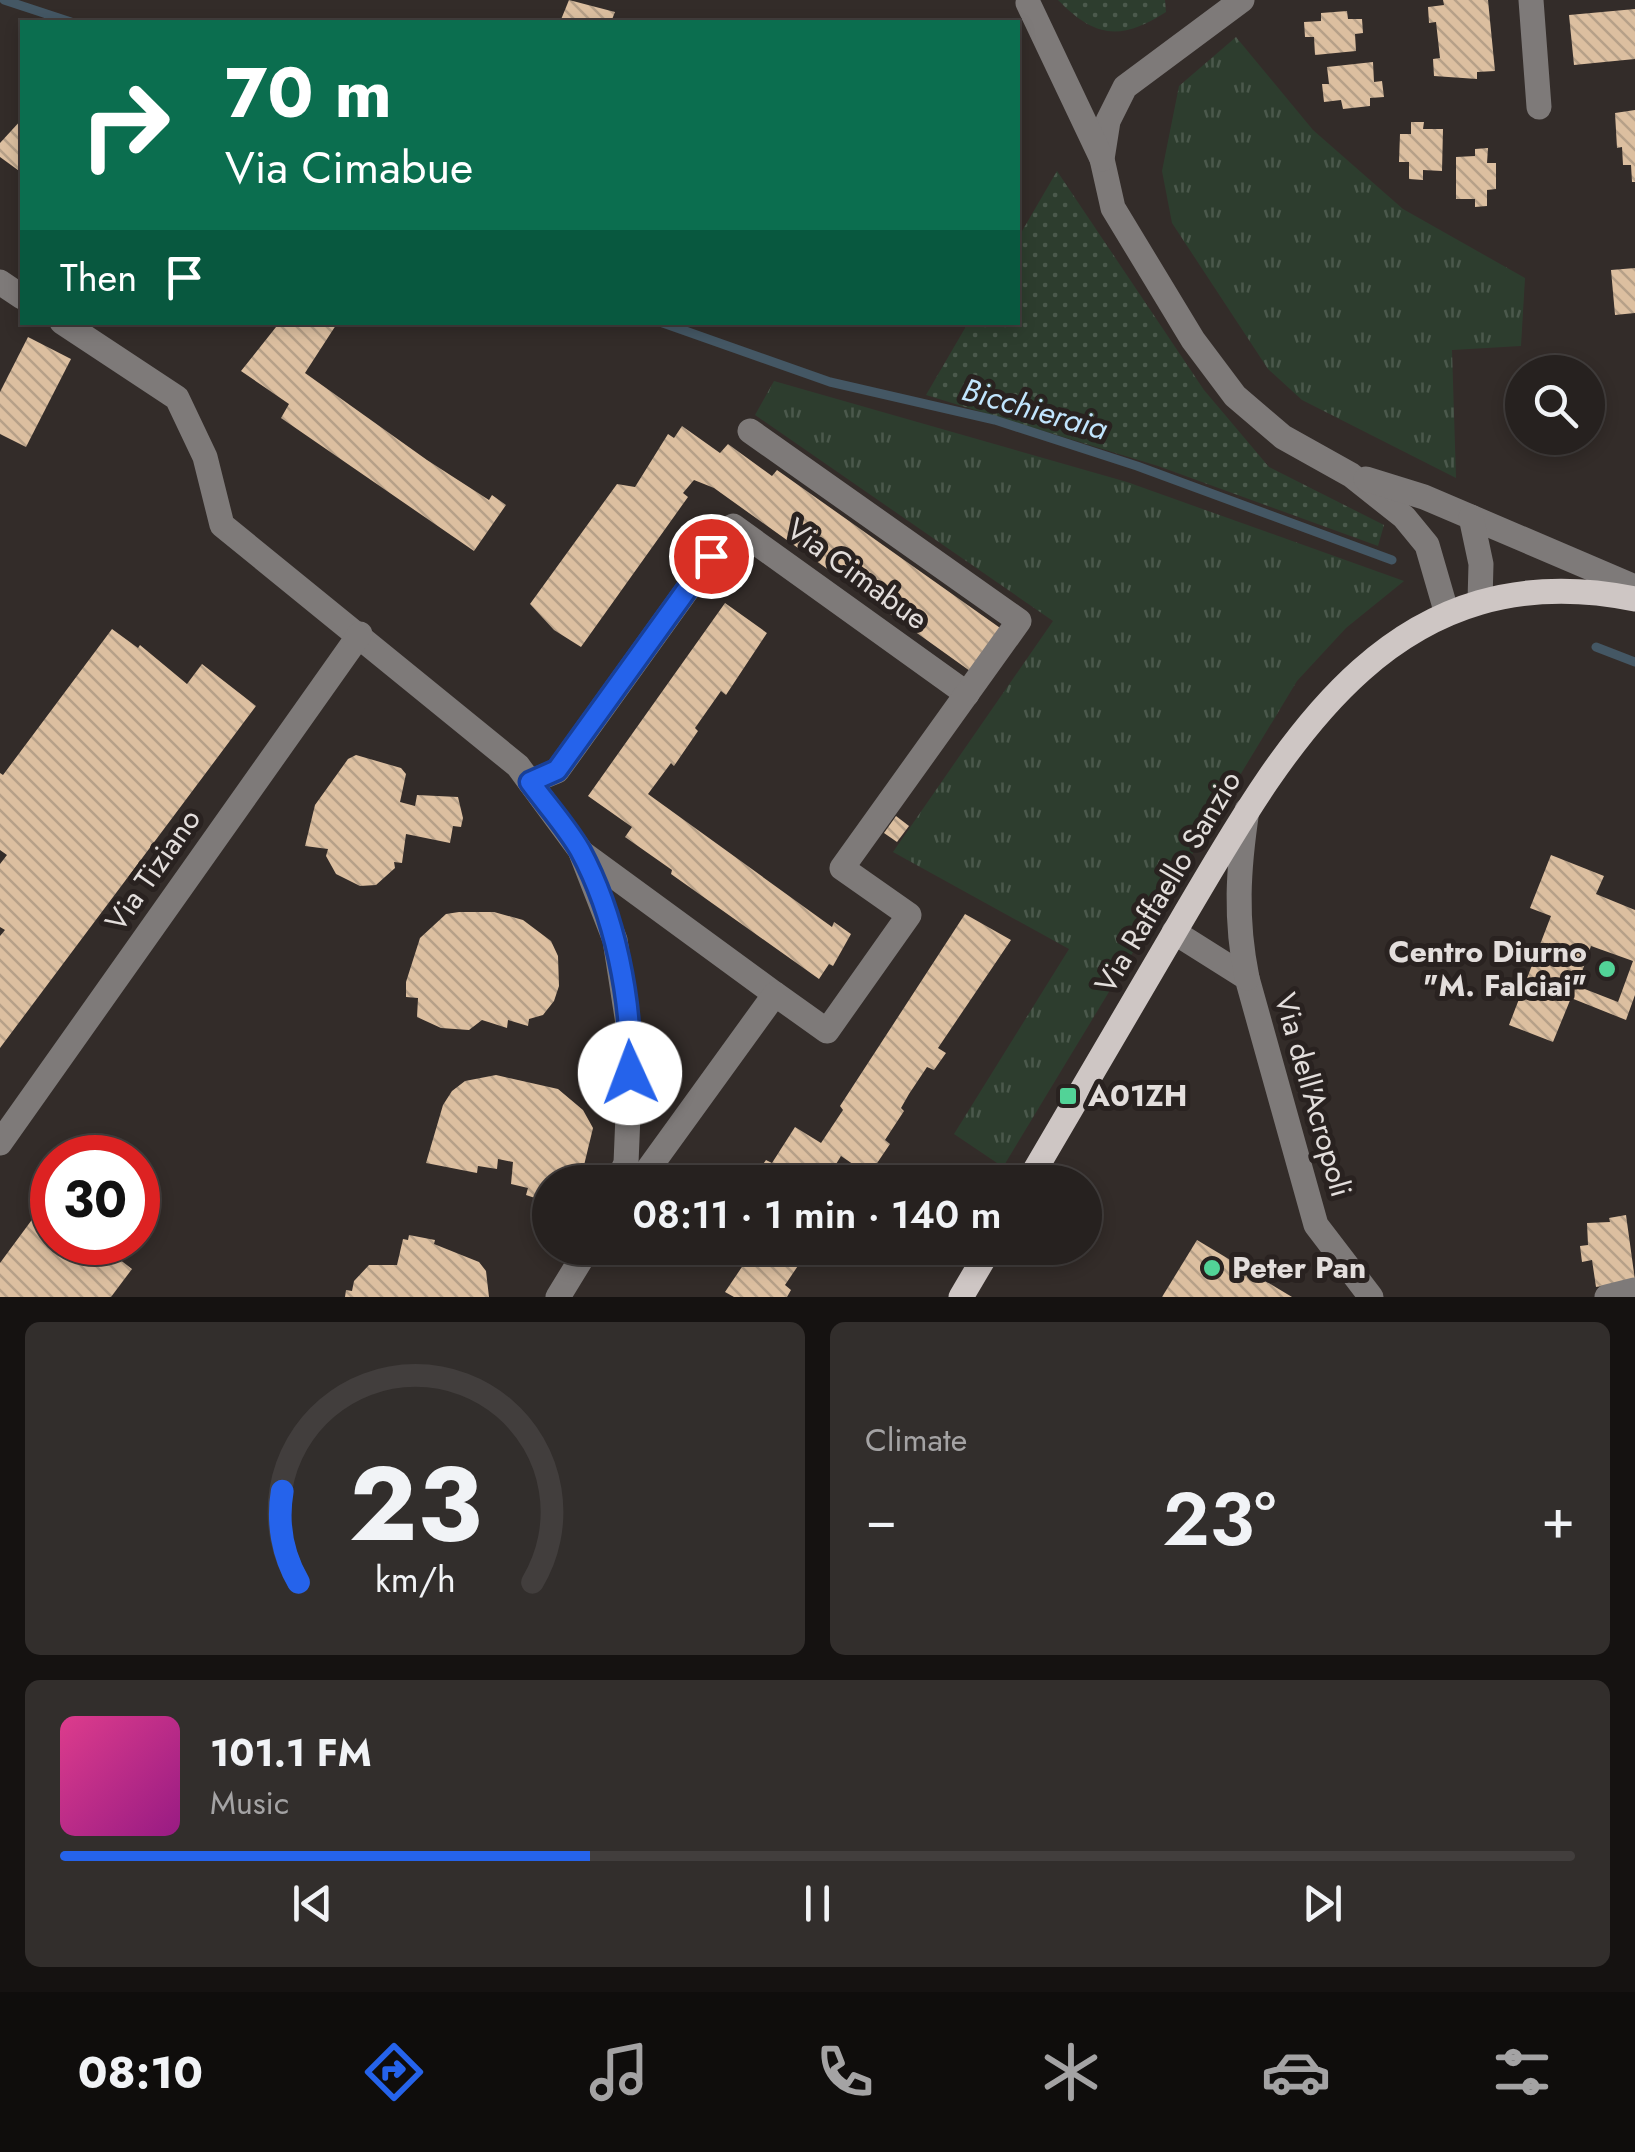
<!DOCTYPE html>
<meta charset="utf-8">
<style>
:root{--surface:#26211f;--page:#322e2c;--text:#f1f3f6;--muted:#a4a3a4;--line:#423e3d;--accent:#2563eb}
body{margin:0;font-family:Jost,sans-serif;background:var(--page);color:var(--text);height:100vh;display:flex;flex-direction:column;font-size:38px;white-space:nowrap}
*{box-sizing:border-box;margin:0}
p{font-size:32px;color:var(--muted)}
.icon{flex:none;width:55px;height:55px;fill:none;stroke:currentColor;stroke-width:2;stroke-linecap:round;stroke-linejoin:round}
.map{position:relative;height:1297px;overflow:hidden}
.drawer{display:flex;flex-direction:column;gap:25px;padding:25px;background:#151211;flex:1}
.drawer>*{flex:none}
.top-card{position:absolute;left:20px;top:20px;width:1000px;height:305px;border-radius:0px;box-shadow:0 5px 15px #0003,0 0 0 2px var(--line);background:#0b6e4f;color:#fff;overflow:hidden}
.controls{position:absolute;left:1505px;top:355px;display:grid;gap:20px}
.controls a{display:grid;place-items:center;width:100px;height:100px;border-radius:50%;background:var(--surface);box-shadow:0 5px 15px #0003,0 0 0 2px var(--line);font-size:50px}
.speed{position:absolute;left:30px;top:1135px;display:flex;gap:20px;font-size:50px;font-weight:700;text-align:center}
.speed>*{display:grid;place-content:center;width:130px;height:130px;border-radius:50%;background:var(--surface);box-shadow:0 5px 15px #0003,0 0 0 2px var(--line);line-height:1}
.speed .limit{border:15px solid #d22;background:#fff;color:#111}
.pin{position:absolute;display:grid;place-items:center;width:85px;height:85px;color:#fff;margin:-42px;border:5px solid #fff;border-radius:50%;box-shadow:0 2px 10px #0007}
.me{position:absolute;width:110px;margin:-55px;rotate:358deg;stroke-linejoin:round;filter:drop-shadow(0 0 8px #0008)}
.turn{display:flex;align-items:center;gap:35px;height:210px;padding:0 40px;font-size:45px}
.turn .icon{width:130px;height:130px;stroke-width:2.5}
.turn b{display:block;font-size:70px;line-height:85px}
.then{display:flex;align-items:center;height:95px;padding:0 40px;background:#0003;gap:20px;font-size:38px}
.big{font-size:75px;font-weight:600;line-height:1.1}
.drawer .widget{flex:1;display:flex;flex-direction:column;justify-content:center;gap:15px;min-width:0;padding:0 35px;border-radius:15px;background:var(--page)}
.drawer .dial{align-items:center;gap:0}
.dial svg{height:260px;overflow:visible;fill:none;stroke:var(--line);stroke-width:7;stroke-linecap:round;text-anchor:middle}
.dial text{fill:var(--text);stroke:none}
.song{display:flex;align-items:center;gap:30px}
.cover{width:120px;height:120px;border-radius:15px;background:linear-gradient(135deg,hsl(330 70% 55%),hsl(310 70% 35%))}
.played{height:10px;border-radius:5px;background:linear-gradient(90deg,var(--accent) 35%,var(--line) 35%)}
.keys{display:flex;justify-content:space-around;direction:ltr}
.heat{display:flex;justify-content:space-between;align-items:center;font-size:55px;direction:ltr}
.drawer .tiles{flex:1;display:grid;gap:25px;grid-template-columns:1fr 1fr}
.widget:last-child{grid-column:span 2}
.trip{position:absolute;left:532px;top:1165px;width:570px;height:100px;border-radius:50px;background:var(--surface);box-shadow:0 5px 15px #0003,0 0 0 2px var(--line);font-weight:600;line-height:100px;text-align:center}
.dock{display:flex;height:160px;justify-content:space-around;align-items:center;background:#0f0d0c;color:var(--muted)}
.dock .icon{width:70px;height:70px}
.dock .active{color:var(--accent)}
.dock b{font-size:45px;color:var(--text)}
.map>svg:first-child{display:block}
.grass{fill:url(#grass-dots)}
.park{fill:url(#park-tufts)}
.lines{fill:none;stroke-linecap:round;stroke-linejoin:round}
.stream{stroke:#445764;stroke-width:9}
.building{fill:url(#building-back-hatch);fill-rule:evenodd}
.minor{stroke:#7e7a79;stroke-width:25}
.major{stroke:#cec6c4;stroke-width:25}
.route-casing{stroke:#184099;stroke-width:25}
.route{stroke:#2563eb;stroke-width:18}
.poi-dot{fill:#52d397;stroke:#292220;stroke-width:4}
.labels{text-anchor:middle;stroke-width:10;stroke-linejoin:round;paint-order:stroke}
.street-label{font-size:30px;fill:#e3dedc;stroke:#292220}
.poi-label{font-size:30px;font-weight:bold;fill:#e3dedc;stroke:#292220;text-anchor:start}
.water-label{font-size:32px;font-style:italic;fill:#c1e5fe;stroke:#292220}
</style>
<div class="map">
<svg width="1635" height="1297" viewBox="0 0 1635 1297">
<defs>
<pattern id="grass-dots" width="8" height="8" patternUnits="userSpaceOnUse" patternTransform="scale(2.5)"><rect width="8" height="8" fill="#2d3d2e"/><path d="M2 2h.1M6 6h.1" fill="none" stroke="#4b594c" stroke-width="1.8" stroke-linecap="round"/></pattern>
<pattern id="park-tufts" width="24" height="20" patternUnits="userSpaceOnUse" patternTransform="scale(2.5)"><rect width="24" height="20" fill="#2d3d2e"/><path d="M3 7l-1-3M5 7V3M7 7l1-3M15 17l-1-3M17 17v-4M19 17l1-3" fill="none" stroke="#4b594c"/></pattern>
<pattern id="building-back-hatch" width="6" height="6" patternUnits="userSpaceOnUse" patternTransform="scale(2.5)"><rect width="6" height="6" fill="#dcbfa0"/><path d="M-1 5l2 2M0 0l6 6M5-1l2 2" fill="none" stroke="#b6a088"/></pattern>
</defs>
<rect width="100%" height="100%" fill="#332c29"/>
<g class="grass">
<path d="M1058 0H1165L1166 12C1121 41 1095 38 1058 0Z"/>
<polygon points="1057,171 1204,390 1269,467 1384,525 1378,546 1158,466 926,395 968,323 1018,322 1018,238"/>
</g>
<g class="park">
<polygon points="1236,37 1313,130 1403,209 1525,278 1521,346 1452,350 1456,478 1302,400 1268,369 1172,223 1162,171 1179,86"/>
<polygon points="774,381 1127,482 1404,581 1346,628 1297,681 1003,1167 954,1134 1069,949 893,852 1053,621 755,415"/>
</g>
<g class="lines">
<g class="stream">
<polyline points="4,0 71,22"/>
<polyline points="660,322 830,382 995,420 1137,466 1392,560"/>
<polyline points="1596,647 1635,662"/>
</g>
</g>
<g class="building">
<polygon points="569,0 615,12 611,22 560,22"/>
<polygon points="1443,0 1488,0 1495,71 1477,72 1477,79 1434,76 1433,59 1440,58 1436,22 1429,23 1428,7 1444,5"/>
<polygon points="1635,9 1635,59 1574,65 1569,15"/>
<polygon points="1347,11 1348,19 1362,19 1363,33 1355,34 1356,51 1315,55 1314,37 1305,37 1304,22 1321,21 1321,13"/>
<polygon points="1373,62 1374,82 1382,81 1384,97 1370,98 1370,106 1343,109 1341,100 1324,102 1322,84 1329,84 1327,67"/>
<polygon points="1635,110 1635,182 1632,182 1631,165 1623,165 1622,147 1617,148 1615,113"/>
<polygon points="22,119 22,173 0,157 0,143"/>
<polygon points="1411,122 1424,122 1423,129 1443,129 1442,171 1423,170 1423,180 1409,179 1409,162 1399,162 1400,134 1411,134"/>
<polygon points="1488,148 1487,163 1496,163 1496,189 1487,190 1487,206 1475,207 1475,199 1456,199 1456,157 1475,156 1475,149"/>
<polygon points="1635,268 1635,313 1615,315 1611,270"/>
<polygon points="280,322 338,322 305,373 427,460 489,500 492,495 506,505 474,551 281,418 289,404 241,371"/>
<polygon points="28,337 71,359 26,447 0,434 0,392"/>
<polygon points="682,426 720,453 728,444 772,476 777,470 1003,630 970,671 714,488 694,480 683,493 688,497 581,647 554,630 530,604 617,484 635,487 668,434 674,438"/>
<polygon points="725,603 767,633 726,695 721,691 695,728 698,731 674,766 671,763 648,794 832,927 834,922 851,934 833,966 829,964 819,979 671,874 672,870 625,837 632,827 588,796"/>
<polygon points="112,629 138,648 140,645 187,684 202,664 256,706 0,1048 0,936 5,930 0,927 0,864 7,855 0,850 0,773 3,775"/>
<polygon points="356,755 401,768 406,774 400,802 415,806 417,795 458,797 463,818 461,827 453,826 450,843 406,834 402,863 394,862 395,868 376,885 360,886 336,874 326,856 328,849 305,846 315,805 348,759"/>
<polygon points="896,816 909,826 897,842 884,833"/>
<path d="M1551 855 1604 876 1596 894 1635 910V995L1626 1020 1571 998 1553 1042 1509 1025 1551 916 1530 908ZM1591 946 1633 961 1618 1002 1577 986Z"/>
<polygon points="459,912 494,912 523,920 551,941 558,956 559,986 554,1001 543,1015 529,1019 528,1026 508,1020 507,1028 482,1020 469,1030 441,1028 417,1017 418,998 406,997 406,982 420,938 446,914"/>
<polygon points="965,914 1011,940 938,1048 946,1053 934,1070 927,1067 909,1094 901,1108 904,1111 885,1140 890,1144 869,1175 841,1156 825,1182 751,1182 766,1160 772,1163 795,1127 821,1143 843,1110 840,1106"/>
<polygon points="496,1075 558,1089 583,1110 593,1128 580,1182 550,1182 548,1196 535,1194 535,1198 526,1195 528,1188 511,1184 513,1162 498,1159 497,1169 478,1166 477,1173 426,1163 443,1105 452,1091 465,1081"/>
<polygon points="45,1202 52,1208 52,1242 97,1242 132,1269 111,1297 0,1297 0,1263"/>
<polygon points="1626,1215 1635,1280 1596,1287 1592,1260 1582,1262 1580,1246 1588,1245 1587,1223 1610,1222 1609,1218"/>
<polygon points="409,1235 435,1240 434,1244 479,1262 486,1271 489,1297 345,1297 346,1290 352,1291 354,1281 369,1265 397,1265 403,1239 408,1240"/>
<polygon points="1197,1240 1292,1297 1162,1297"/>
<polygon points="747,1248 810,1248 785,1285 791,1290 787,1297 734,1297 725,1292 750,1255 744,1252"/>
</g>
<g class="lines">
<g class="minor">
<polyline points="1242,0 1125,87 1108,121 1102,159 1113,208 1193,340 1235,396 1283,437 1351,475 1404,517 1427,545 1447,614"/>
<polyline points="1531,0 1539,107"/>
<polyline points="1028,3 1102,159"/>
<polyline points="0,282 22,297"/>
<polyline points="62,322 177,398 205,457 222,525 518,766 580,850 615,940 631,1043 626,1163 617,1182"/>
<polyline points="1366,479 1424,497 1635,587"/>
<polyline points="1471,517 1481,564 1480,601"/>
<polyline points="530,782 557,771 733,526 967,694"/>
<polyline points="581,852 775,994"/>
<polyline points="1174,932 1247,978 1316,1225 1371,1297"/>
<path d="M1247 978C1235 919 1238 870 1247 810"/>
<polyline points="0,1143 360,634"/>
<polyline points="639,1182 775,994 827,1031 909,915 842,868 1019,621 750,431"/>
<polyline points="558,1297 588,1248"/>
<polyline points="1607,1297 1635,1290"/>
</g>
<g class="major">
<path d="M1028 1182C1079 1095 1130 1008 1181 921 1286 742 1392 550 1635 599"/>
<polyline points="961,1297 990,1248"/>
</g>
</g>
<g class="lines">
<g class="route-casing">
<path id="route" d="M630 1073C632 1000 615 915 580 850 566 826 546 804 530 782L557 770 711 556"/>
</g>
<use href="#route" class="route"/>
</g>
<g class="poi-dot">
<circle cx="1607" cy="969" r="10"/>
<rect x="1058" y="1086" width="20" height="20" rx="5"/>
<circle cx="1212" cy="1268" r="10"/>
</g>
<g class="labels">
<g class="street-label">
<text transform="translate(857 574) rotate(36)" y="10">Via Cimabue</text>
<text transform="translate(153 870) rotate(-55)" y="10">Via Tiziano</text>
<text transform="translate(1168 882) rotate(-59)" y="10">Via Raffaello Sanzio</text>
<text transform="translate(1313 1095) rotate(74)" y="10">Via dell'Acropoli</text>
</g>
<g class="poi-label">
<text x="1587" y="962" text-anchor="end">Centro Diurno<tspan x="1587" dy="34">"M. Falciai"</tspan></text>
<text x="1088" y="1106">A01ZH</text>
<text x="1232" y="1278">Peter Pan</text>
</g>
<g class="water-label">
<text transform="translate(1035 409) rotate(16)" y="11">Bicchieraia</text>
</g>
</g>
</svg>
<div class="controls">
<a><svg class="icon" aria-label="search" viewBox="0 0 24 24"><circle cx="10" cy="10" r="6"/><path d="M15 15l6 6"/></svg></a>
</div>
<div class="speed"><div class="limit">30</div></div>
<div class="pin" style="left:711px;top:556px;background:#d93025"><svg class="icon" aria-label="arrive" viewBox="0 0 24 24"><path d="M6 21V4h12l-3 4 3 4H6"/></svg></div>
<svg class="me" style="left:630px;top:1073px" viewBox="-20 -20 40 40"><circle r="19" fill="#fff"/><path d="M0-13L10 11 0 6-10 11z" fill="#2563eb"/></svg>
<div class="trip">08:11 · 1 min · 140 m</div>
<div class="top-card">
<div class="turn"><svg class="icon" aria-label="right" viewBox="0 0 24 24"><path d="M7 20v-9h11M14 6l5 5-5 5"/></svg><div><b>70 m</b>Via Cimabue</div></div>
<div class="then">Then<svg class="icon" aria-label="arrive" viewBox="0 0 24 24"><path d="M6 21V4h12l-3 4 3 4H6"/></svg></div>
</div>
</div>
<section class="drawer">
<div class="tiles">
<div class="widget dial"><svg viewBox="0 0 100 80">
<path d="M14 69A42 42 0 1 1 86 69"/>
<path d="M14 69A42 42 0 0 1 9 41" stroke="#2563eb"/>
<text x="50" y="56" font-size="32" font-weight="700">23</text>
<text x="50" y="72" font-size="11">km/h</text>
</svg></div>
<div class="widget"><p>Climate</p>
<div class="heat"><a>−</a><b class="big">23°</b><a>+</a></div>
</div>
<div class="widget">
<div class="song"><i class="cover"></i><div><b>101.1 FM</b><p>Music</p></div></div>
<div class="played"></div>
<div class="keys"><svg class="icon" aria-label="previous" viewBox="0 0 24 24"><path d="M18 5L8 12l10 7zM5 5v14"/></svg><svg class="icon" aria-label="pause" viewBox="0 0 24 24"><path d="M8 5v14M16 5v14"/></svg><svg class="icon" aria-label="next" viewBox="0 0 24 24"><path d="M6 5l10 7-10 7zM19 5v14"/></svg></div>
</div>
</div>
</section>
<nav class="dock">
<b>08:10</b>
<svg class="icon active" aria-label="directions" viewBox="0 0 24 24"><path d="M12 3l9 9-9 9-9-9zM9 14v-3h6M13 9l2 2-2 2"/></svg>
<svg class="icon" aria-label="music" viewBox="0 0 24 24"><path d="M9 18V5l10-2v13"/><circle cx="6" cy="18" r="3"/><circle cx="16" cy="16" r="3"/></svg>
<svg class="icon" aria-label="phone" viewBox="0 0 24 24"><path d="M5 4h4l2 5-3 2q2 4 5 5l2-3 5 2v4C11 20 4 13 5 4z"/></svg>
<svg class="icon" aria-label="climate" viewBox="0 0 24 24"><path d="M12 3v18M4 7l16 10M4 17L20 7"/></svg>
<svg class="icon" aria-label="car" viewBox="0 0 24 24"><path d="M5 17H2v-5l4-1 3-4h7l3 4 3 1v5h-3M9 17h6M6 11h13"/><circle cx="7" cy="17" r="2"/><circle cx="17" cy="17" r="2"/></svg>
<svg class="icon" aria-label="filters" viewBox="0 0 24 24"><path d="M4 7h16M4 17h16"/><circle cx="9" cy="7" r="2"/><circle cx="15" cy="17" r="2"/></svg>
</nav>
